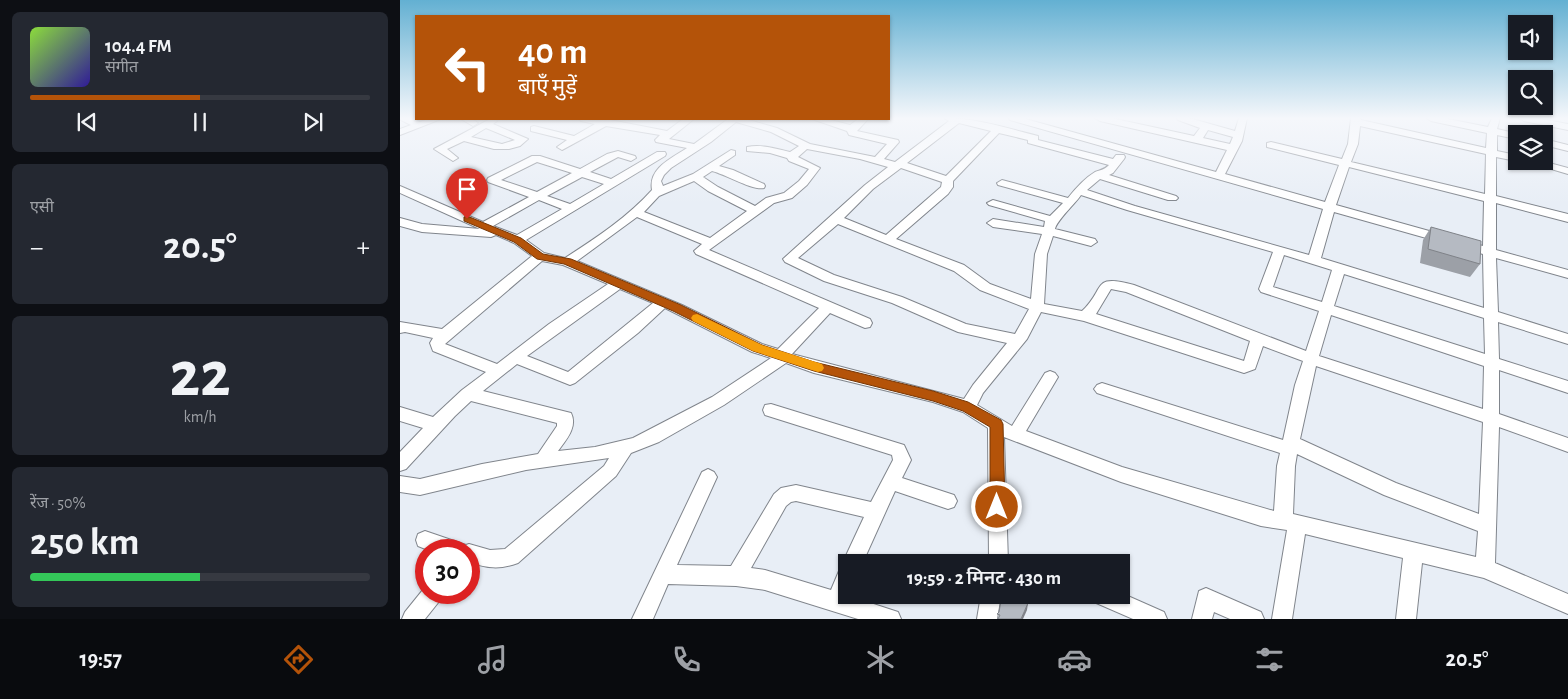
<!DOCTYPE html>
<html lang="hi">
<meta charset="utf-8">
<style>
:root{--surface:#171b24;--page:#242831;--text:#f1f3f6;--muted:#9ea1a6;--line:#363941;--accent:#b45309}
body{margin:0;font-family:"Alegreya Sans","Noto Sans Devanagari",sans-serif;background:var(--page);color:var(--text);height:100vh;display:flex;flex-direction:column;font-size:19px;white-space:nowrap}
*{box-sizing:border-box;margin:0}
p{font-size:16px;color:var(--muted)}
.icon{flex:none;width:28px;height:28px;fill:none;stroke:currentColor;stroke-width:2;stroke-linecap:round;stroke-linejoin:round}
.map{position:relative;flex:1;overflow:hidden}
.panel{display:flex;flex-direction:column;gap:12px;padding:12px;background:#0d0f14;width:400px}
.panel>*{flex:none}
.hud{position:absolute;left:15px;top:15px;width:475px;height:105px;border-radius:0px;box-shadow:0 1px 4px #0004;background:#b45309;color:#fff;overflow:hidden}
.controls{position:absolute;left:1108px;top:15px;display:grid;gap:10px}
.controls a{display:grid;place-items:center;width:45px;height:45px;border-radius:0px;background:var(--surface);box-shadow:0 1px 4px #0004;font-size:25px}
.speed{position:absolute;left:15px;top:539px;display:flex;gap:10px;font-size:25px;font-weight:700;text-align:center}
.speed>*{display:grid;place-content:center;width:65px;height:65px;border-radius:50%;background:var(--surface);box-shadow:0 1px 4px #0004;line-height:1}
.speed .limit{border:8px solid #d22;background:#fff;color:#111}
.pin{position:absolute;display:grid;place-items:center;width:42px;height:42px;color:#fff;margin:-51px -21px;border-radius:50% 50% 50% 0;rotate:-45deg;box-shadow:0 0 5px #0007}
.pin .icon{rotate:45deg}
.me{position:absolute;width:55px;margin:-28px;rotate:0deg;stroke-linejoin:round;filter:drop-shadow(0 0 4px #0008)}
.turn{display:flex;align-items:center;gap:18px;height:105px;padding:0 20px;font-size:22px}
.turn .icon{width:65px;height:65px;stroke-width:2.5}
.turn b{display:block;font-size:35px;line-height:42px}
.big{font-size:38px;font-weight:600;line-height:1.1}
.panel .tile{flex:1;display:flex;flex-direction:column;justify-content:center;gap:8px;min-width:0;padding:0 18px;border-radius:8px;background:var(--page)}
.panel .dial{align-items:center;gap:0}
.dial b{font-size:65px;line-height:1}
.song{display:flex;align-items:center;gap:15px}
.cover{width:60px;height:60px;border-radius:8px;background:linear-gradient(135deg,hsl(90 70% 55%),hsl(250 70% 35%))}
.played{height:5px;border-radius:2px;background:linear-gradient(90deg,var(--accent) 50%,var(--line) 50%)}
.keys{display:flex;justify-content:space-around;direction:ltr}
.heat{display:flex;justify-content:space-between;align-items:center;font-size:28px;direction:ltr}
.charge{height:8px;border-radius:4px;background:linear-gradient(90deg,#34c759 50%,var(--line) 0)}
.trip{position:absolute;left:438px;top:554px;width:292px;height:50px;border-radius:0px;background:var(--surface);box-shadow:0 1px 4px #0004;font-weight:600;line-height:50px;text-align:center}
.tab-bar{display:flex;height:80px;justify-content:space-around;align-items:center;background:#090b0e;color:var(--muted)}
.tab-bar .icon{width:35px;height:35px}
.tab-bar .active{color:var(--accent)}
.tab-bar b{font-size:22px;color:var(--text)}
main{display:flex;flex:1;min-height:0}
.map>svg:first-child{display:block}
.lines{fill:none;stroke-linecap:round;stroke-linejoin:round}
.street-casing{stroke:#80858c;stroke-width:2}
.street{fill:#fff;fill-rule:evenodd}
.wall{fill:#9ca0a7}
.shaded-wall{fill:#7f8288}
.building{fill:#b5bac2;stroke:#7f8288}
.route{fill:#b45309;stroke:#753606}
.slow{fill:#f59e0b}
</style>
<main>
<section class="panel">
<div class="tile">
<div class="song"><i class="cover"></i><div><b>104.4 FM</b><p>संगीत</p></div></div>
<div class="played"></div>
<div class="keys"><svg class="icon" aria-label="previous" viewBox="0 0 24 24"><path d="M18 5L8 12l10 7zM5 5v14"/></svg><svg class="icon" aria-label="pause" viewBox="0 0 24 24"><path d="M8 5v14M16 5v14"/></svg><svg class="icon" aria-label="next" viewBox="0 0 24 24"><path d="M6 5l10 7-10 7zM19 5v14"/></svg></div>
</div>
<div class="tile"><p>एसी</p>
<div class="heat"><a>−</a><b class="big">20.5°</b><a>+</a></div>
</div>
<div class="tile dial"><b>22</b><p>km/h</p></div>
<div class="tile"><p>रेंज · 50%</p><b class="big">250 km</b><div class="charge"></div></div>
</section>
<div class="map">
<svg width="1168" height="619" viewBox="0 0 1168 619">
<rect width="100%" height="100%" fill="#e8eef6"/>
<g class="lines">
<g class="street-casing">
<g id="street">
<polygon points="0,118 11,118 20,122 28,119 41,119 0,135 0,129 11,125 1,120"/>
<path d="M544 118C576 118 607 128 638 136V140L713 159 716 155H724L725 157 724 159 713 173 709 175 776 196 778 198 776 200H768L700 179 687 190 735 206 909 255 923 209 610 120 608 118H622L816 172 827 150 700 121 695 118H711L794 136 800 128 778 120 777 118H789L835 131 839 118H847L842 141 825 174 925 202 939 165 867 147V143L871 142 942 159 948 144 951 118H960L961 120 1086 148 1087 133 1031 121 1026 118H1043L1088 127 1092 118H1100L1097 129 1119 134H1116V139L1097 135V151L1116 155V161L1096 157V196L1168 214V222L1096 203V250L1168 270V278L1096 258 1098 312 1168 334V344L1098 322 1099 359 1168 381V393L1099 370V414L1168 438V452L1099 427 1095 563 1168 594V614L1084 578 1022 563 1016 619H996L1003 558 905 534 892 619H872L887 530 861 526 721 482 604 437 608 562H589L588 428 563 412 533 402 414 373 386 363 324 405 259 442 231 453 216 476 118 563C99 570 87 568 69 562V550H28L18 546 16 540 18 534 25 531 66 545 69 544 90 550 105 549 204 466 209 458 126 470 20 495 0 492V476L20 479 82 464 138 454 157 426V423L71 401 55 416 6 469 0 471V452L23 428 0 421V407L33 417 62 390 86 372 33 351 30 343 33 338 5 332 0 333V322L42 329 132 256 114 243 96 235 91 237 22 232 0 226V218L22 224 80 229 0 193V186L83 222 129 197 88 182 87 180 88 178 132 156H140L180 169 207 154 218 151 235 156 236 158 231 161 218 157 190 172 211 179 257 152H265L266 154 265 156 126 240 144 253 165 258C196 238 228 217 252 190 248 168 272 158 287 148L256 142 255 140 260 135 206 126 162 150 157 147 167 140 131 131V127L134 126 174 136 195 124 181 121 179 119H205L267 131 283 119H294L269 139 294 144 328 119H345L377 128 410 144 475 157 487 144 449 135 447 131 412 119H427L450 125 458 119H468L457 131 498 140 499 142 484 159 495 162 549 121ZM336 122 371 132 399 146 390 152C376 149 362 144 347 147V151L370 153 387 158 389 161 409 169 399 181 384 193 366 198 355 206 318 187 303 177 312 171C325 174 353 191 364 188L365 186 364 184 333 170 319 166 335 155V151L331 150 293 174 263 186 261 181 264 175 271 168 311 142ZM559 123 591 131 546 176 507 163ZM960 126 1086 154 1085 194 951 162 958 144ZM808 130 833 137 830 144 803 138ZM599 133 628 140V143L709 165C704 170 700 170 695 172 685 178 675 189 668 198L602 180 597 183 598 185 663 203 650 216 593 200 587 203 589 205 645 221 644 227 593 219 587 223 593 227 642 234 635 254 631 299 590 284 564 265 496 239 548 194 553 187V181ZM407 149 460 159 488 167 465 185 383 259 385 262 424 281 492 303 558 332 607 343 573 385 564 399 392 354 430 313 465 328 470 327 472 323 470 319 309 250 374 203 392 198 407 185 420 168 398 157ZM137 162 172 173 137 192 101 180ZM949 167 1084 201 1083 246 936 205ZM501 168 542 182 541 187 486 235 444 218 473 189ZM182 177 204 184 170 204 147 196ZM294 181 308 191 347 211 310 238 244 212 259 196ZM681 195 727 210 873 252 859 289 861 292 919 311 906 351 734 285C691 273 706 289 682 311L644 304 647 254 653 236 691 246 697 242 695 239 655 229C657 220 675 204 681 195ZM139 200 162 209 117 235 93 226ZM934 212 1083 254 1084 308 921 258ZM237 217 302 244 294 251 296 254 419 308 378 349 362 344 282 305 177 261ZM438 224 554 271 580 290 629 309 615 334 566 324 502 297 434 275 398 258ZM884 255 932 270 922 302 873 287ZM142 261 163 265 208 284 149 324 97 364 45 344ZM944 274 1084 318 1085 354 934 306ZM220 289 253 303 168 372 127 356ZM711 289 726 292 850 341 844 361 696 314ZM265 308 352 352 371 358 312 397 233 438 195 447 158 451C166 440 178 427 171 413L83 391 117 364 165 383 170 385 175 383 238 333ZM641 312 684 321 844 373 855 369 863 346 903 361 895 385 883 440 702 383 697 385 694 389 697 393 880 453 877 466 874 511 722 467 626 431 658 377 655 373 650 371 645 373 612 426 577 405 583 393 627 339ZM931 315 1084 366 1083 409 919 356ZM916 366 1083 422 1079 514 996 483 900 439ZM897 454 984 495 1078 531 1076 557 893 514 895 466Z"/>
<polygon points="1119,118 1136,118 1168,124 1168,130 1124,121"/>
<polygon points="61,119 72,119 78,123 73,126"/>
<path d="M90 119H95L97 121 93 124 128 139 120 146 109 149H94L64 141 47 149 58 158 53 161 34 149ZM86 128 115 140 102 144 71 137Z"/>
<polygon points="1144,139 1168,145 1168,151 1144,145"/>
<polygon points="1124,161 1142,161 1168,168 1168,174"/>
<path d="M371 404 504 445 511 460 502 478 554 495 557 501 554 507 548 509 495 491 463 562H446V595L498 612 501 619H458L365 590 336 586 268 584 253 619H232L302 472 308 469 314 472 317 477 277 565 331 566 374 494 381 488 396 485 471 502 493 460 492 455 365 415 363 410 365 405ZM396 501 464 517 443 562 446 568 439 571 431 590 365 570 351 568 386 506 391 502Z"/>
<polygon points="26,586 26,592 44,592 41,599 25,619 2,619 5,612"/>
<polygon points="806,588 861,612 864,619 830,619 814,612 812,619 792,619 799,591"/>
<polygon points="721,593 764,612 767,619 733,619 694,602 691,595 721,595"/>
<polygon points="581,595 601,595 597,619 577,619"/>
</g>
</g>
<use href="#street" class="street"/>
</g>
<polygon class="wall" points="1031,227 1080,264 1070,277 1020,263 1023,240"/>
<polygon class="shaded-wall" points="628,603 627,610 623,619 621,619"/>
<g class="building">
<polygon points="1031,227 1081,241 1080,264 1028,249"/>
<polygon points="602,595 612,595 628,603 621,619 598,619 600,615 597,614 599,612"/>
</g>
<linearGradient id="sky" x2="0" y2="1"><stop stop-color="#63b0d2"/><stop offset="0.58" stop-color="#f5f7fb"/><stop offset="1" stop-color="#f5f7fb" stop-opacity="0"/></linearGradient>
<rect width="1168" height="204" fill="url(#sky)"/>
<polygon class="route" points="67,216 121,238 143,254 171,259 281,305 362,345 414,362 533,391 568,402 601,420 603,424 605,507 603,512 597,514 592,512 590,507 590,427 563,411 533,401 414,371 353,351 273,311 164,264 137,259 114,242 64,221 64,217"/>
<polygon class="slow" points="297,314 362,345 422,364 424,368 422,371 418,372 353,351 293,321 291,318 293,315"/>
</svg>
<div class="controls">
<a><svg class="icon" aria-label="sound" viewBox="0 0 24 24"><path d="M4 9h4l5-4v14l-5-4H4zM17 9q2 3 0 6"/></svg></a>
<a><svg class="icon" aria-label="search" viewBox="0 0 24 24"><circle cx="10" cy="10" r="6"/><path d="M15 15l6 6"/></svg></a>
<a><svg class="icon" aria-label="layers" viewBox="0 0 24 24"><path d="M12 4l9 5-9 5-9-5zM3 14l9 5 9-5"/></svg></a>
</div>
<div class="speed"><div class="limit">30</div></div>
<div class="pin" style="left:67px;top:219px;background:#d93025"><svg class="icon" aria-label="arrive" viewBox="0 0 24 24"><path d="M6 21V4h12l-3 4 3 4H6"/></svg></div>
<svg class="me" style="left:597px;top:507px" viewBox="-20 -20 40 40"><circle r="17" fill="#b45309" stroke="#fff" stroke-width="3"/><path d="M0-11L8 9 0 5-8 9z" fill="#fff"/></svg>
<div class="trip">19:59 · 2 मिनट · 430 m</div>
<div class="hud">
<div class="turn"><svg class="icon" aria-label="left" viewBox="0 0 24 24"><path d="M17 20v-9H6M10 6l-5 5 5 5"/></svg><div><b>40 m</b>बाएँ मुड़ें</div></div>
</div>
</div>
</main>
<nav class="tab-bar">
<b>19:57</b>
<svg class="icon active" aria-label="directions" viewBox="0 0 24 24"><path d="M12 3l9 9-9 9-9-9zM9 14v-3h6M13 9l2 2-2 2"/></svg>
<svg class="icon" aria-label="music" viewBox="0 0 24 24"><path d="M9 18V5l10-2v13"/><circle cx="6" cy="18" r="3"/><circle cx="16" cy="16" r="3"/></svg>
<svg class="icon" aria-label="phone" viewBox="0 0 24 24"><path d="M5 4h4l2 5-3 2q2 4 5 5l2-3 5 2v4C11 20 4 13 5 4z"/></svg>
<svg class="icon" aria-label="climate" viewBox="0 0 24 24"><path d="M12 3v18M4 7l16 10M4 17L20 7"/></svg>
<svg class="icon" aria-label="car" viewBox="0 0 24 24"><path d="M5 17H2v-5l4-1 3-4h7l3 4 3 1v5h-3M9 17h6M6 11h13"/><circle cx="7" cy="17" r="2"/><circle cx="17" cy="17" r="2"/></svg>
<svg class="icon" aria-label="filters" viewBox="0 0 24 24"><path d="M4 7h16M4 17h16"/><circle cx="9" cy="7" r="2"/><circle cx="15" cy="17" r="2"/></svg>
<b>20.5°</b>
</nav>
